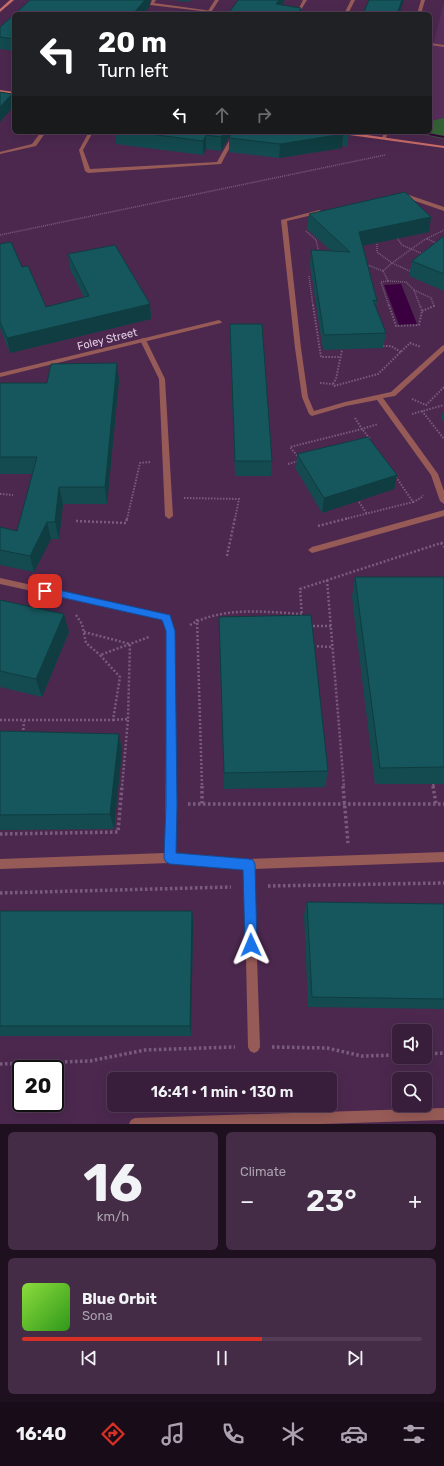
<!DOCTYPE html>
<meta charset="utf-8">
<style>
:root{--surface:#391e3b;--page:#442b46;--text:#f1f3f6;--muted:#aba2af;--line:#533c55;--accent:#d93025}
body{margin:0;font-family:Rubik,sans-serif;background:var(--page);color:var(--text);height:100vh;display:flex;flex-direction:column;font-size:15px;white-space:nowrap}
*{box-sizing:border-box;margin:0}
p{font-size:13px;color:var(--muted)}
.icon{flex:none;width:22px;height:22px;fill:none;stroke:currentColor;stroke-width:2;stroke-linecap:round;stroke-linejoin:round}
.map{position:relative;height:1124px;overflow:hidden}
.panel{display:flex;flex-direction:column;gap:8px;padding:8px;background:#1f1020;flex:1}
.panel>*{flex:none}
.top-card{position:absolute;left:12px;top:12px;width:420px;height:122px;border-radius:6px;box-shadow:0 4px 16px #0002,0 0 0 1px var(--line);background:#202124;color:#fff;overflow:hidden}
.fabs{position:absolute;left:392px;top:1024px;display:grid;gap:8px}
.fabs a{display:grid;place-items:center;width:40px;height:40px;border-radius:6px;background:var(--surface);box-shadow:0 4px 16px #0002,0 0 0 1px var(--line);font-size:20px}
.speed{position:absolute;left:12px;top:1060px;display:flex;gap:8px;font-size:20px;font-weight:700;text-align:center}
.speed>*{display:grid;place-content:center;width:52px;height:52px;border-radius:50%;background:var(--surface);box-shadow:0 4px 16px #0002,0 0 0 1px var(--line);line-height:1}
.speed .limit{border:2px solid #111;border-radius:6px;background:#fff;color:#111}
.pin{position:absolute;display:grid;place-items:center;width:34px;height:34px;color:#fff;margin:-17px;border-radius:8px;box-shadow:0 2px 6px #0006}
.me{position:absolute;width:44px;margin:-22px;rotate:359deg;stroke-linejoin:round;filter:drop-shadow(0 0 3px #0008)}
.turn{display:flex;align-items:center;gap:14px;height:84px;padding:0 20px;font-size:18px}
.turn .icon{width:52px;height:52px;stroke-width:2.5}
.turn b{display:block;font-size:28px;line-height:34px}
.lanes{display:flex;align-items:center;height:38px;padding:0 20px;background:#0003;justify-content:center;gap:20px;direction:ltr}
.lanes .off{opacity:.35}
.big{font-size:30px;font-weight:600;line-height:1.1}
.panel .widget{flex:1;display:flex;flex-direction:column;justify-content:center;gap:6px;min-width:0;padding:0 14px;border-radius:6px;background:var(--page)}
.panel .dial{align-items:center;gap:0}
.dial b{font-size:52px;line-height:1}
.song{display:flex;align-items:center;gap:12px}
.cover{width:48px;height:48px;border-radius:6px;background:linear-gradient(135deg,hsl(90 70% 55%),hsl(110 70% 35%))}
.played{height:4px;border-radius:2px;background:linear-gradient(90deg,var(--accent) 60%,var(--line) 60%)}
.keys{display:flex;justify-content:space-around;direction:ltr}
.heat{display:flex;justify-content:space-between;align-items:center;font-size:22px;direction:ltr}
.panel .tiles{flex:1;display:grid;gap:8px;grid-template-columns:1fr 1fr}
.widget:last-child{grid-column:span 2}
.trip{position:absolute;left:107px;top:1072px;width:230px;height:40px;border-radius:6px;background:var(--surface);box-shadow:0 4px 16px #0002,0 0 0 1px var(--line);font-weight:600;line-height:40px;text-align:center}
.menu{display:flex;height:64px;justify-content:space-around;align-items:center;background:#170c18;color:var(--muted)}
.menu .icon{width:28px;height:28px}
.menu .current{color:var(--accent)}
.menu b{font-size:18px;color:var(--text)}
.map>svg:first-child{display:block}
.built{fill:#582e5b}
.green{fill:#336235}
.water{fill:#3a003f}
.lines{fill:none;stroke-linecap:round;stroke-linejoin:round}
.stream{fill:#3a003f;fill-rule:evenodd}
.path-far3{stroke:#7b5b7d;stroke-width:1.5;stroke-dasharray:1 1;stroke-linecap:butt}
.path-far2{stroke:#7b5b7d;stroke-width:2;stroke-dasharray:1.5 1.5;stroke-linecap:butt}
.path-far1{stroke:#7b5b7d;stroke-width:2.5;stroke-dasharray:2 2;stroke-linecap:butt}
.path{stroke:#7b5b7d;stroke-width:3.5;stroke-dasharray:2.5 2.5;stroke-linecap:butt}
.lane{fill:#975b57;fill-rule:evenodd}
.street{fill:#975b57;fill-rule:evenodd}
.secondary{fill:#ca6c67;fill-rule:evenodd}
.wall{fill:#134b50}
.shaded-wall{fill:#0f3d41}
.building{fill:#16575d;stroke:#0f3d41}
.route{fill:#1a73e8;stroke:#114b97}
.labels{text-anchor:middle;stroke-width:4;stroke-linejoin:round;paint-order:stroke}
.street-label{font-size:11px;fill:#e3cde4;stroke:#4c284f}
</style>
<div class="map">
<svg width="444" height="1124" viewBox="0 0 444 1124">
<rect width="100%" height="100%" fill="#4c284f"/>
<polygon class="built" points="444,2 444,118 430,121 430,57"/>
<polygon class="green" points="444,118 444,139 416,133 416,132 430,132 430,121"/>
<polygon class="water" points="401,284 417,324 399,325 384,285"/>
<g class="lines">
<polygon class="stream" points="423,132 444,136 444,138 423,134"/>
<g class="path-far3">
<polyline points="306,231 316,240 319,253"/>
<polyline points="0,235 385,155"/>
<polyline points="397,238 402,245 423,254"/>
<polyline points="427,239 439,244"/>
<polyline points="377,242 377,252 392,263 424,240 444,230"/>
<polyline points="365,264 383,271 392,263 412,272"/>
<polyline points="383,271 388,281"/>
<polyline points="309,276 313,306"/>
<polyline points="388,281 406,282 414,290 420,306"/>
<polyline points="388,281 381,282 389,306"/>
<polyline points="414,290 431,298 434,306"/>
</g>
<g class="path-far2">
<polyline points="313,305 321,357 340,357"/>
<polyline points="389,305 396,326 419,325 422,311 420,305"/>
<polyline points="422,311 434,306 433,305"/>
<polyline points="383,346 391,346 401,352"/>
<polyline points="320,383 333,384"/>
<polyline points="334,386 378,374 410,343 421,347"/>
<polyline points="335,386 333,384 336,379 342,350"/>
<polyline points="412,399 426,405 444,387"/>
<polyline points="422,411 444,439"/>
<polyline points="412,414 444,405"/>
<polyline points="355,418 362,429 378,424"/>
<polyline points="299,458 290,447 362,429 370,439"/>
<polyline points="288,464 298,461"/>
<polyline points="0,494 13,495"/>
<polyline points="184,498 239,499 235,519"/>
<polyline points="359,502 367,514"/>
<polyline points="413,502 421,498 423,495"/>
<polyline points="127,519 140,463 150,462"/>
<polyline points="345,519 413,502 394,474"/>
</g>
<g class="path-far1">
<polyline points="76,521 126,523 127,518"/>
<polyline points="318,526 349,518"/>
<polyline points="441,543 444,547"/>
<polyline points="227,556 235,518"/>
<polyline points="327,580 344,787"/>
<polyline points="76,615 82,624 86,643 100,655"/>
<polyline points="302,617 300,589 444,542"/>
<polyline points="197,619 202,787"/>
<path d="M190 625C224 606 265 612 302 614"/>
<polyline points="309,626 331,626"/>
<polyline points="84,632 130,644 128,719"/>
<polyline points="313,646 332,647"/>
<polyline points="0,720 113,720 120,677 100,655 149,637"/>
<polyline points="113,720 128,719 122,787"/>
<polyline points="23,734 24,721"/>
<polyline points="433,784 434,787"/>
</g>
<g class="path">
<polyline points="202,786 202,804"/>
<polyline points="343,786 348,843"/>
<polyline points="433,786 436,804"/>
<polyline points="188,804 444,804"/>
<polyline points="0,834 118,832 122,786"/>
<polyline points="268,886 444,883"/>
<polyline points="0,893 231,887"/>
<polyline points="272,1047 327,1048 362,1056 399,1055"/>
<polyline points="425,1054 444,1053"/>
<polyline points="0,1064 90,1061 145,1050 235,1047"/>
</g>
<g class="lane">
<polygon points="152,0 156,0 154,3 212,11 210,12 150,5"/>
<polygon points="303,0 307,0 299,13 301,14 296,14"/>
<polygon points="351,0 355,0 348,14 344,14"/>
<polygon points="430,43 444,45 444,47 430,45"/>
<polygon points="41,132 46,132 36,146 0,154 0,152 32,144"/>
<polygon points="89,132 93,132 83,150 90,169 217,162 234,132 238,132 221,164 88,173 85,171 79,150"/>
<polygon points="402,194 406,194 444,207 444,211 404,197 399,197 399,195"/>
<polygon points="319,210 321,211 321,213 287,221 301,348 308,397 314,411 345,402 391,392 442,346 444,345 444,351 395,396 383,398 438,474 444,491 444,504 440,501 431,475 377,400 346,406 312,416 309,414 302,397 295,348 281,220"/>
<polygon points="143,338 146,340 165,379 173,516 169,519 165,516 159,379 140,340"/>
<polygon points="444,510 444,516 312,553 308,550 312,547"/>
<polygon points="0,578 169,615 175,631 175,853 249,859 444,852 444,862 254,869 260,1047 258,1051 254,1053 250,1051 248,1047 244,869 170,863 0,869 0,859 165,853 167,631 163,620 0,584"/>
</g>
<g class="street">
<polygon points="215,0 219,0 210,14 206,14"/>
<polygon points="421,0 425,0 421,14 417,14"/>
<polygon points="384,132 388,132 386,138 384,139 382,138"/>
<polygon points="219,320 222,322 221,323 0,377 0,373"/>
<polygon points="444,1108 444,1120 322,1124 129,1124 131,1120 135,1118"/>
</g>
<g class="secondary">
<polygon points="10,0 14,0 0,12 0,9"/>
<polygon points="0,90 14,92 14,94 0,92"/>
<polygon points="333,132 346,132 444,146 444,148 335,133"/>
</g>
</g>
<g class="wall">
<polygon points="172,0 191,0 189,2"/>
<polygon points="14,15 14,51 0,49 0,27"/>
<polygon points="115,132 232,132 221,151 206,149 203,155 116,144"/>
<polygon points="232,132 348,132 349,133 347,147 342,145 342,148 279,158 229,152 229,138"/>
<polygon points="309,214 429,232 363,245 377,301 376,308 386,333 383,348 323,350 310,265 311,250 331,251 307,229"/>
<polygon points="444,236 444,291 409,276 412,261"/>
<polygon points="0,244 22,267 46,307 84,297 70,269 68,254 150,304 151,319 10,353 0,328"/>
<polygon points="230,324 272,461 271,476 235,476 230,339"/>
<polygon points="119,380 107,504 63,504 59,539 51,539 34,572 0,565 0,527 17,531 32,474 0,474 0,383 47,383"/>
<polygon points="444,407 444,422 441,419"/>
<polygon points="297,454 397,475 394,489 322,513 296,469"/>
<polygon points="355,577 444,577 444,784 375,784 352,597"/>
<polygon points="0,600 69,632 42,697 0,687"/>
<polygon points="219,617 328,771 325,787 224,789"/>
<polygon points="0,731 119,734 122,751 114,829 0,830"/>
<polygon points="307,902 444,904 444,1009 308,1007 304,915"/>
<polygon points="0,911 192,911 193,924 191,1036 0,1036"/>
</g>
<g class="shaded-wall">
<polygon points="145,0 151,0 150,2 150,6 144,14 133,14"/>
<polygon points="279,0 285,0 277,14 276,4"/>
<polygon points="402,0 404,0 399,14 397,14"/>
<polygon points="301,8 301,14 298,14"/>
<polygon points="12,94 14,106 0,122 0,107"/>
<polygon points="224,132 232,132 221,151 221,137"/>
<polygon points="343,134 342,148 279,158 280,144"/>
<polygon points="206,135 206,149 203,155 203,141"/>
<polygon points="431,217 429,232 357,247 359,232"/>
<polygon points="150,304 151,319 10,353 7,338"/>
<polygon points="117,363 119,380 107,504 105,487"/>
<polygon points="397,475 394,489 322,513 324,498"/>
<polygon points="59,487 63,504 59,539 55,522"/>
<polygon points="47,522 51,539 34,572 30,556"/>
<polygon points="64,614 69,632 42,697 36,679"/>
<polygon points="119,734 122,751 114,829 110,814"/>
<polygon points="192,911 193,924 191,1036 190,1026"/>
</g>
<g class="building">
<polygon points="30,0 145,0 133,14 15,14"/>
<polygon points="238,0 279,0 276,4 301,8 298,14 228,14"/>
<polygon points="369,0 402,0 397,14 363,14"/>
<polygon points="14,15 14,39 0,37 0,27"/>
<polygon points="0,92 12,94 0,107"/>
<polygon points="134,132 224,132 221,137 206,135 203,141"/>
<polygon points="232,132 341,132 343,134 280,144 229,138"/>
<polygon points="405,192 431,217 359,232 377,301 373,300 386,333 324,335 311,250 350,252 309,214"/>
<polygon points="444,236 444,274 412,261"/>
<polygon points="11,242 22,267 28,266 46,307 89,296 68,254 115,245 150,304 7,338 0,322 0,244"/>
<polygon points="230,324 262,324 272,461 235,461"/>
<polygon points="117,363 105,487 59,487 55,522 47,522 30,556 0,550 0,527 17,531 37,457 0,457 0,383 47,383 51,364"/>
<polygon points="368,437 397,475 324,498 297,454"/>
<polygon points="355,577 444,577 444,767 380,768"/>
<polygon points="0,600 64,614 36,679 0,671"/>
<polygon points="311,615 328,771 224,773 219,617"/>
<polygon points="0,731 119,734 110,814 0,815"/>
<polygon points="307,902 444,904 444,999 312,997"/>
<polygon points="0,911 192,911 190,1026 0,1026"/>
</g>
<polygon class="route" points="45,587 170,615 175,631 177,805 176,853 249,859 253,860 255,864 257,945 256,949 251,951 247,949 245,945 243,870 170,864 166,862 164,858 166,805 166,631 162,620 42,593 41,591 42,588"/>
<g class="labels">
<g class="street-label">
<text transform="translate(107 339) rotate(-14)" y="4">Foley Street</text>
</g>
</g>
</svg>
<div class="fabs">
<a><svg class="icon" aria-label="sound" viewBox="0 0 24 24"><path d="M4 9h4l5-4v14l-5-4H4zM17 9q2 3 0 6"/></svg></a>
<a><svg class="icon" aria-label="search" viewBox="0 0 24 24"><circle cx="10" cy="10" r="6"/><path d="M15 15l6 6"/></svg></a>
</div>
<div class="speed"><div class="limit">20</div></div>
<div class="pin" style="left:45px;top:591px;background:#d93025"><svg class="icon" aria-label="arrive" viewBox="0 0 24 24"><path d="M6 21V4h12l-3 4 3 4H6"/></svg></div>
<svg class="me" style="left:251px;top:945px" viewBox="-20 -20 40 40"><path d="M0-17L14 15 0 8-14 15z" fill="#1a73e8" stroke="#fff" stroke-width="4"/></svg>
<div class="trip">16:41 · 1 min · 130 m</div>
<div class="top-card">
<div class="turn"><svg class="icon" aria-label="left" viewBox="0 0 24 24"><path d="M17 20v-9H6M10 6l-5 5 5 5"/></svg><div><b>20 m</b>Turn left</div></div>
<div class="lanes"><svg class="icon" aria-label="left" viewBox="0 0 24 24"><path d="M17 20v-9H6M10 6l-5 5 5 5"/></svg><svg class="icon off" aria-label="ahead" viewBox="0 0 24 24"><path d="M12 20V5M6 11l6-6 6 6"/></svg><svg class="icon off" aria-label="right" viewBox="0 0 24 24"><path d="M7 20v-9h11M14 6l5 5-5 5"/></svg></div>
</div>
</div>
<section class="panel">
<div class="tiles">
<div class="widget dial"><b>16</b><p>km/h</p></div>
<div class="widget"><p>Climate</p>
<div class="heat"><a>−</a><b class="big">23°</b><a>+</a></div>
</div>
<div class="widget">
<div class="song"><i class="cover"></i><div><b>Blue Orbit</b><p>Sona</p></div></div>
<div class="played"></div>
<div class="keys"><svg class="icon" aria-label="previous" viewBox="0 0 24 24"><path d="M18 5L8 12l10 7zM5 5v14"/></svg><svg class="icon" aria-label="pause" viewBox="0 0 24 24"><path d="M8 5v14M16 5v14"/></svg><svg class="icon" aria-label="next" viewBox="0 0 24 24"><path d="M6 5l10 7-10 7zM19 5v14"/></svg></div>
</div>
</div>
</section>
<nav class="menu">
<b>16:40</b>
<svg class="icon current" aria-label="directions" viewBox="0 0 24 24"><path d="M12 3l9 9-9 9-9-9zM9 14v-3h6M13 9l2 2-2 2"/></svg>
<svg class="icon" aria-label="music" viewBox="0 0 24 24"><path d="M9 18V5l10-2v13"/><circle cx="6" cy="18" r="3"/><circle cx="16" cy="16" r="3"/></svg>
<svg class="icon" aria-label="phone" viewBox="0 0 24 24"><path d="M5 4h4l2 5-3 2q2 4 5 5l2-3 5 2v4C11 20 4 13 5 4z"/></svg>
<svg class="icon" aria-label="climate" viewBox="0 0 24 24"><path d="M12 3v18M4 7l16 10M4 17L20 7"/></svg>
<svg class="icon" aria-label="car" viewBox="0 0 24 24"><path d="M5 17H2v-5l4-1 3-4h7l3 4 3 1v5h-3M9 17h6M6 11h13"/><circle cx="7" cy="17" r="2"/><circle cx="17" cy="17" r="2"/></svg>
<svg class="icon" aria-label="filters" viewBox="0 0 24 24"><path d="M4 7h16M4 17h16"/><circle cx="9" cy="7" r="2"/><circle cx="15" cy="17" r="2"/></svg>
</nav>
